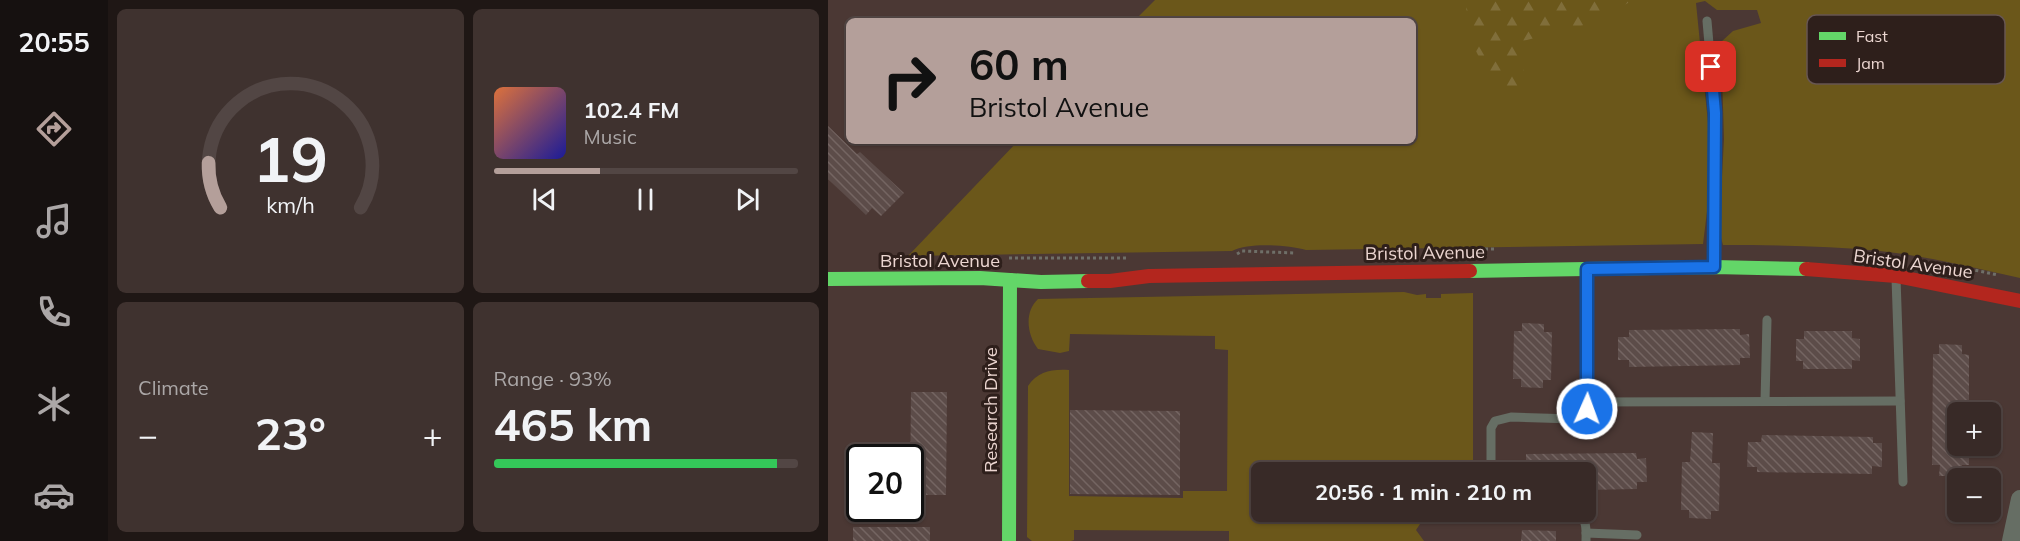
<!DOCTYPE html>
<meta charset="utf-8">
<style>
:root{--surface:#382a27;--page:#3f322f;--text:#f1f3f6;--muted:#aba7a7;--line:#524644;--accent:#b49f9a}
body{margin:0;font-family:Mulish,sans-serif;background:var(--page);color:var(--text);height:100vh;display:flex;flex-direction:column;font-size:22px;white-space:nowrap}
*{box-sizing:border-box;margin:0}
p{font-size:20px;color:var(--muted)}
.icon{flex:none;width:33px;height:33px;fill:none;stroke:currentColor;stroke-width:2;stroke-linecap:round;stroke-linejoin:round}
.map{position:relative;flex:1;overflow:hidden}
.side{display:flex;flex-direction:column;gap:9px;padding:9px;background:#1f1715;width:720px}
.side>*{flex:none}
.hud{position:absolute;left:18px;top:18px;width:570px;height:126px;border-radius:9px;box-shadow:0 2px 4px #0004,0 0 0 2px var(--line);background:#b49f9a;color:#111;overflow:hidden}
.buttons{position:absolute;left:1119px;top:402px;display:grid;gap:12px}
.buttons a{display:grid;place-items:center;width:54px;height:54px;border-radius:9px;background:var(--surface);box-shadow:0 2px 4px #0004,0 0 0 2px var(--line);font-size:30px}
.speed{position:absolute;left:18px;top:444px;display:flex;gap:12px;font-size:30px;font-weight:700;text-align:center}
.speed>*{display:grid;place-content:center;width:78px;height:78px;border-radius:50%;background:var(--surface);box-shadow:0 2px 4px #0004,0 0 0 2px var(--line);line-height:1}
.speed .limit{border:3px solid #111;border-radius:9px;background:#fff;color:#111}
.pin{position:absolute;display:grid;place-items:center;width:51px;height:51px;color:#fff;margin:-26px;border-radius:12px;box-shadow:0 3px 9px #0006}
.me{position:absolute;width:66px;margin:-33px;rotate:2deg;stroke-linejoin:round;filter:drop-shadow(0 0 4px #0008)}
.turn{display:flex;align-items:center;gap:21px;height:126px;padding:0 24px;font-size:27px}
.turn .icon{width:78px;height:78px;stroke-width:2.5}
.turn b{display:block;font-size:42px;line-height:51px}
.big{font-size:45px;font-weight:700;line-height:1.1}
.side .card{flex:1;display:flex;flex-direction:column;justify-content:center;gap:9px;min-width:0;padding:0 21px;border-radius:9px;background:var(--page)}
.side .dial{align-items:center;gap:0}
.dial svg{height:156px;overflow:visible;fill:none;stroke:var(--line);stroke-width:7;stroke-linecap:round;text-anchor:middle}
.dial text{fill:var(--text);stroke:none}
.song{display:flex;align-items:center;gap:18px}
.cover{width:72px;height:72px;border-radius:9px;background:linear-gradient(135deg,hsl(20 70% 55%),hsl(240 70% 35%))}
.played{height:6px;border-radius:3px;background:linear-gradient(90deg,var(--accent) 35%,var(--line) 35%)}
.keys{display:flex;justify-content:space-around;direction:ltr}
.heat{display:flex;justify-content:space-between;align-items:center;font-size:33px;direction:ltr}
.charge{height:9px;border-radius:4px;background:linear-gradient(90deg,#34c759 93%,var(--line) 0)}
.side .tiles{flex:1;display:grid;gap:9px;grid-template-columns:repeat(2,1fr)}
.trip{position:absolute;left:423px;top:462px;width:345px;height:60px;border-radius:9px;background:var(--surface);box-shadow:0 2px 4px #0004,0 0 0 2px var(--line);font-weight:700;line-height:60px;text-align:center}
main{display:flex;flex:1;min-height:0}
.tab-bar{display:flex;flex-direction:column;width:108px;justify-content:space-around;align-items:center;background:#161110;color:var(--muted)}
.tab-bar .icon{width:42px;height:42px}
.tab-bar .selected{color:var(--accent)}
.tab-bar b{font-size:27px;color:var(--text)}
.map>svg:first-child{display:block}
.green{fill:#6b571a}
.forest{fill:url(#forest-firs)}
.building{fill:url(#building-back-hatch)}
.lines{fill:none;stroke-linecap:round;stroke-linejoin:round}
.path{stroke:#6f6f68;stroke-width:3;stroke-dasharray:3 3;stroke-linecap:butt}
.lane{stroke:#666e64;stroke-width:9}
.street{stroke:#666e64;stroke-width:18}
.fast{stroke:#63d668;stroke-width:14}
.jam{stroke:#b3261e;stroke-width:14}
.route-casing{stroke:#114b97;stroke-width:15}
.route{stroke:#1a73e8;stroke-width:10}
.labels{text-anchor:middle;stroke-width:6;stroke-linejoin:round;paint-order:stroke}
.street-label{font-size:18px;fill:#ecd6d1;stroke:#2e1f1b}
.key{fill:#2e1f1b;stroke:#675652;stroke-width:1.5}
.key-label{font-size:16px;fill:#ecd6d1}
</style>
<main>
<nav class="tab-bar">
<b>20:55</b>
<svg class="icon selected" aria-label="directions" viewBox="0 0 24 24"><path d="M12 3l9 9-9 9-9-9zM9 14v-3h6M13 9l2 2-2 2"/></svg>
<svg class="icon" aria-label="music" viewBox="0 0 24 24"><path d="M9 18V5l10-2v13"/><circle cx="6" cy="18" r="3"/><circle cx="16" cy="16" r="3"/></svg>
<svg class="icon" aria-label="phone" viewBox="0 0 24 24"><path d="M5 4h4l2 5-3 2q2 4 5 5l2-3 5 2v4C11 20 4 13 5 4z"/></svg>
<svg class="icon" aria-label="climate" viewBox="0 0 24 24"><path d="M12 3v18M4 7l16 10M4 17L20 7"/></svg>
<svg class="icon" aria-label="car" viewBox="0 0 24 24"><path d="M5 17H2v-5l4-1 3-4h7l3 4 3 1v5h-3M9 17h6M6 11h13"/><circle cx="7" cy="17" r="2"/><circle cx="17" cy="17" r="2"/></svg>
</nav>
<section class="side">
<div class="tiles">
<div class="card dial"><svg viewBox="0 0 100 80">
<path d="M14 69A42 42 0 1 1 86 69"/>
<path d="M14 69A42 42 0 0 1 8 46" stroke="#b49f9a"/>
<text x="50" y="56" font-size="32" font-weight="700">19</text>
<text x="50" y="72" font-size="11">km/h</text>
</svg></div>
<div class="card">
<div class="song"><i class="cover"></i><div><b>102.4 FM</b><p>Music</p></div></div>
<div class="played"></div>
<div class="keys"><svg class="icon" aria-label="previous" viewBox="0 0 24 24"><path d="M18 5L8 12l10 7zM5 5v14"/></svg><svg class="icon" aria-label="pause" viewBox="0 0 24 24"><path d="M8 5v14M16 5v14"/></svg><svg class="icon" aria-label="next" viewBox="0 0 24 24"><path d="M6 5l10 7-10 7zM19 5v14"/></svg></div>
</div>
<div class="card"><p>Climate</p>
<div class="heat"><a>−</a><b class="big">23°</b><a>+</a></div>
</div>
<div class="card"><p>Range · 93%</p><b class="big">465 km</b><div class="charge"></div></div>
</div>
</section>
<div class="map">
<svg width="1192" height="541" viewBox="0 0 1192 541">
<defs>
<pattern id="forest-firs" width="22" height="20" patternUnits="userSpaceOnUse" patternTransform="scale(1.5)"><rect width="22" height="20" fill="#6b571a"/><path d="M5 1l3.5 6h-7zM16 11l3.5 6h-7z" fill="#806e3a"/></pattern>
<pattern id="building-back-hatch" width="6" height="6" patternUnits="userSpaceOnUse" patternTransform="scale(1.5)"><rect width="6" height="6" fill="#5c4c49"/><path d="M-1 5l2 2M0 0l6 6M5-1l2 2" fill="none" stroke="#746562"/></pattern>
</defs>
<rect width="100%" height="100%" fill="#4b3834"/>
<g class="green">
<path d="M327 0H1192V278C1146 268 1099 256 1052 251 1000 246 947 245 895 245L891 231 896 139 893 42 905 31 933 23 929 10H889L877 1 868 3 880 123 883 179 875 244 478 250C459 245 422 242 404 251L80 256 190 141H585V21H306Z"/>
<path d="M576 292 589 295 598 294V298H613V294L645 293V472H630L610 465 609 472H434V512H600L588 530 596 541H401V531L246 530V540L243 541H204L199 537 200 386C210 371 224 369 241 370V496L355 498V491H399L400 350 387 349V336L242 334 241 351 232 353 210 349C199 335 196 312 210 299Z"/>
</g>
<polygon class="forest" points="637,0 805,0 768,22 695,41 696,94 666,87 643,41"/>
<g class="building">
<polygon points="0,126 29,154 32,152 76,193 53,216 44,208 38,215 0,179"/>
<polygon points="694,323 716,324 716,332 724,332 723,380 715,380 715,388 693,387 693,379 685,379 686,331 694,331"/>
<polygon points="912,329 912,335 921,334 922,358 912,358 912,365 801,367 801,360 790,360 790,337 801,337 801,330"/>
<polygon points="976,331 1024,331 1024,338 1032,339 1032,361 1024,360 1024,369 975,369 975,361 968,361 968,339 976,339"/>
<polygon points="1111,344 1134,345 1134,354 1141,355 1141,406 1134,406 1134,412 1130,412 1130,446 1141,446 1141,465 1134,465 1134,476 1111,476 1112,465 1104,465 1105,354 1111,354"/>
<polygon points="83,392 119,392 118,495 82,495"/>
<polygon points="242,410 352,411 352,495 242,494"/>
<polygon points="864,432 885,433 884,463 892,463 891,511 883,511 883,519 861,518 861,510 853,510 854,462 862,462"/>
<polygon points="934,435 1045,437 1045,443 1054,443 1054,467 1044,466 1044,474 929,472 929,467 919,467 920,442 933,442"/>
<polygon points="808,453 809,459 818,458 819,482 809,482 809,489 758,490 758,472 687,472 687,461 698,461 698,454"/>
<rect x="25" y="527" width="77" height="14"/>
<polygon points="694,530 728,531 728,541 693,541"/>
</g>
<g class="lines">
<g class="path">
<polyline points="645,249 668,249"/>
<polyline points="409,254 414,251 467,253"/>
<polyline points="181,258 298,258"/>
<polyline points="1118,264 1170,275"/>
</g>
<g class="lane">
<polyline points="879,21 887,113 886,264"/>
<polyline points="1068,278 1075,482"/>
<polyline points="937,401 939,320"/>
<polyline points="760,402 1072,401"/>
<polyline points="663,472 663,428 667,421 683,417 746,419 759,409 759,271"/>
<path d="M671 512 682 513 747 514C760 518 758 530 758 541"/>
<polyline points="758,533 809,535"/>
</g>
<polyline class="street" points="1183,541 1192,499"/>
<g class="fast">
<polyline points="642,271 886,267 978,269"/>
<polyline points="0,279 152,278 213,282 260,281"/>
<polyline points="181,541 182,280"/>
</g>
<g class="jam">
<polyline points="978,269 1068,276 1192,301"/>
<polyline points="260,281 282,281 321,276 642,271"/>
</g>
</g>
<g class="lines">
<g class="route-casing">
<polyline id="route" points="759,409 759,269 886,267 887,113 883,67"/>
</g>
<use href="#route" class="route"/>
</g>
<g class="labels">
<g class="street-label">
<text transform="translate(597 253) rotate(-1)" y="6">Bristol Avenue</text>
<text x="112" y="267">Bristol Avenue</text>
<text transform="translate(1085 264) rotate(8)" y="6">Bristol Avenue</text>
<text transform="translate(163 410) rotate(-90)" y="6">Research Drive</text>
</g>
</g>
<rect x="979" y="15" width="198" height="69" rx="9" class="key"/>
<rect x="991" y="32" width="27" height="8" fill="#63d668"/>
<rect x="991" y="59" width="27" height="8" fill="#b3261e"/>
<g class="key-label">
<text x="1028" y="42">Fast</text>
<text x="1028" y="69">Jam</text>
</g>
</svg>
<div class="buttons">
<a>+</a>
<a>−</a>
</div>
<div class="speed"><div class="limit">20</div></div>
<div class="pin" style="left:883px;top:67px;background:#d93025"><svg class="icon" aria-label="arrive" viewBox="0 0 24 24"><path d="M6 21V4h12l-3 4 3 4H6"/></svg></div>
<svg class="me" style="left:759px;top:409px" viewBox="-20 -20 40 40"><circle r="17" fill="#1a73e8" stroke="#fff" stroke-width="3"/><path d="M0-11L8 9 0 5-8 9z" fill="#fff"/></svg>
<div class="trip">20:56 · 1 min · 210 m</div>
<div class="hud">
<div class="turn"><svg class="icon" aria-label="right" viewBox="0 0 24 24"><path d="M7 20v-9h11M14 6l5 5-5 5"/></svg><div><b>60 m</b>Bristol Avenue</div></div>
</div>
</div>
</main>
